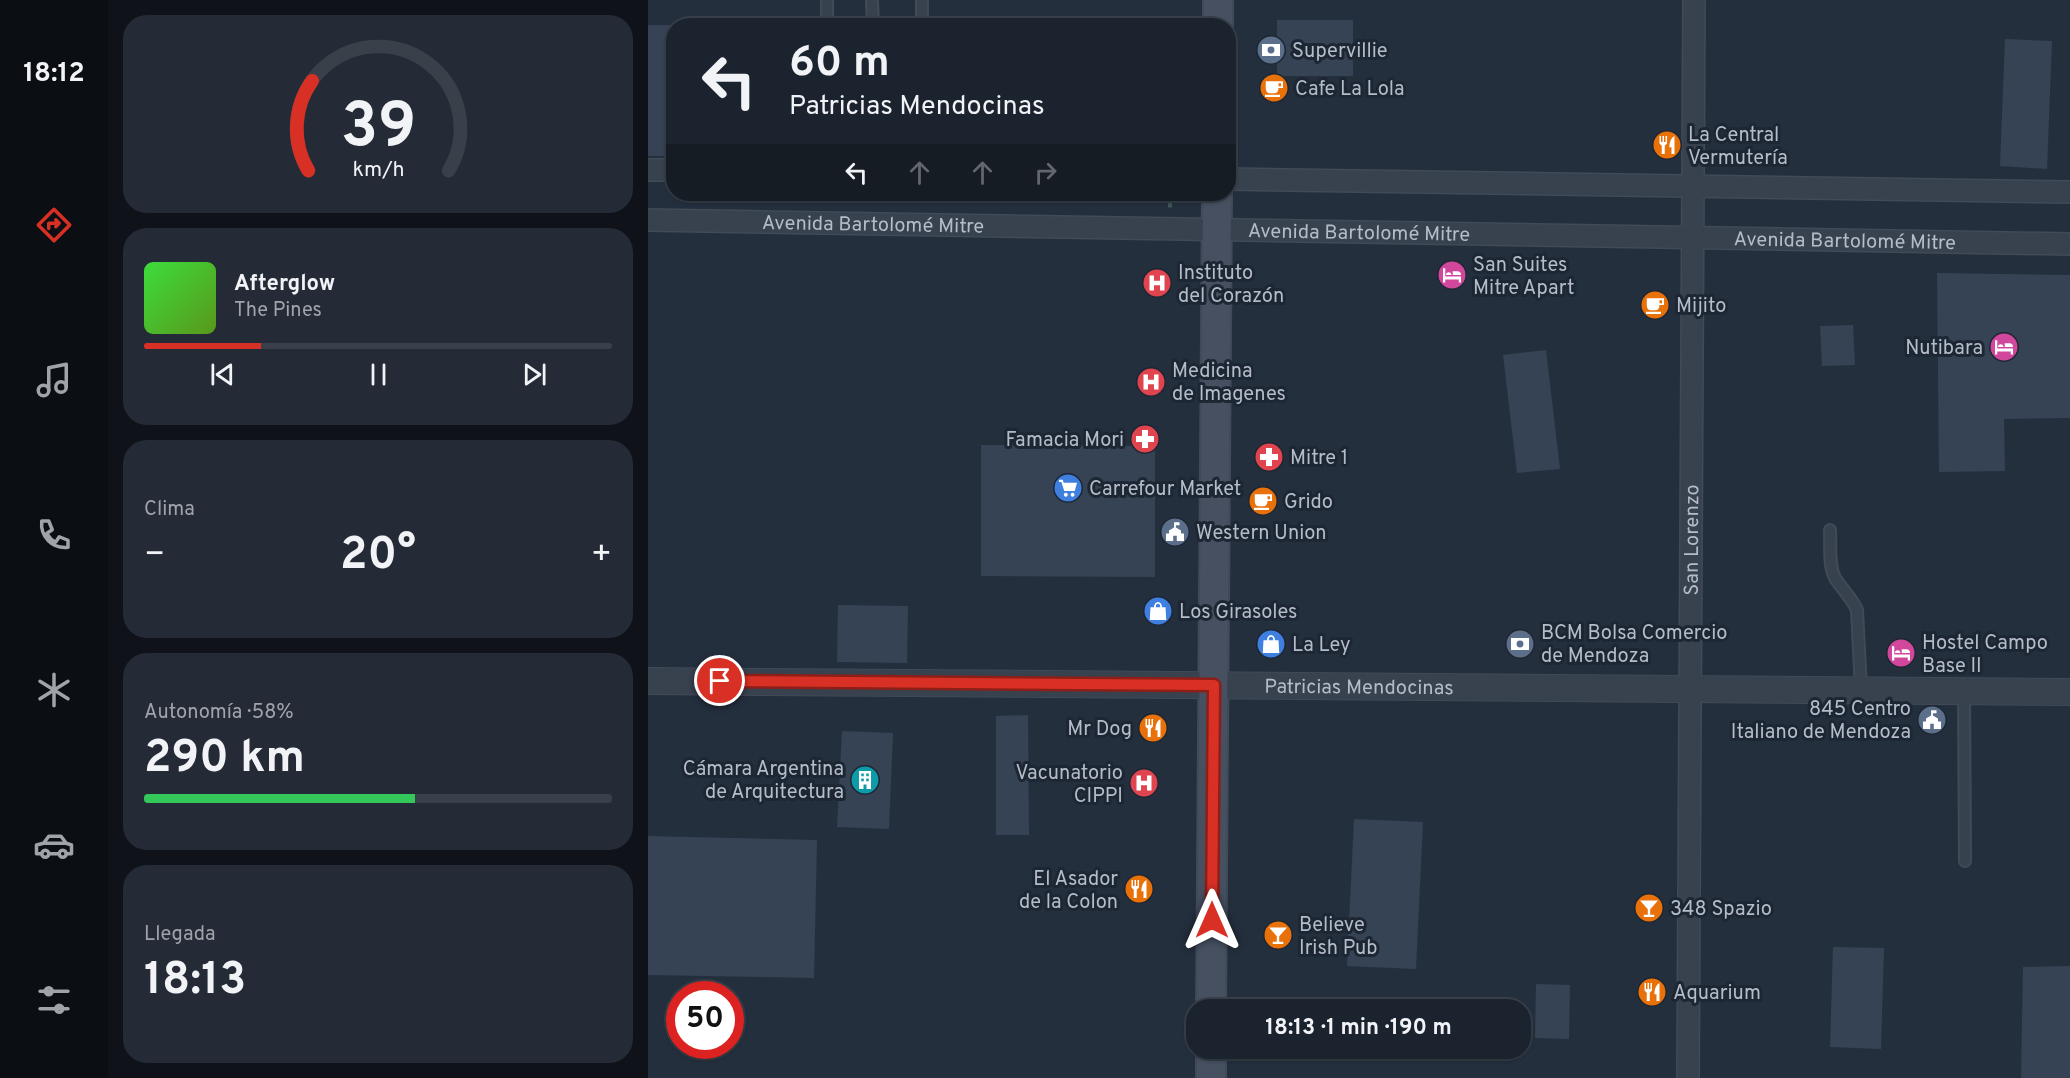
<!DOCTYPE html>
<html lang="es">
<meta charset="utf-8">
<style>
:root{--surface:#1b232e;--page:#242b36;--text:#f1f3f6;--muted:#a0a4aa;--line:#39404a;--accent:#d93025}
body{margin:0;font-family:Overpass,sans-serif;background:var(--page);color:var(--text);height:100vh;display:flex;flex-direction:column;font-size:22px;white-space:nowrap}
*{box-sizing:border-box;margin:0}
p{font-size:20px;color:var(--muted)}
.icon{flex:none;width:33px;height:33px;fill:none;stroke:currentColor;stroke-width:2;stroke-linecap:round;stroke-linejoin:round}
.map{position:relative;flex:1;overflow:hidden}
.drawer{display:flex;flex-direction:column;gap:15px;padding:15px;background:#0f1319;width:540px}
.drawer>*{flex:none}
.guide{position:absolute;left:18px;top:18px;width:570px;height:183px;border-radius:24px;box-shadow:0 2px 4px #0004,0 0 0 2px var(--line);background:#1b232e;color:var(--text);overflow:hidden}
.speed{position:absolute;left:18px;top:981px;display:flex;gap:12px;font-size:30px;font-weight:700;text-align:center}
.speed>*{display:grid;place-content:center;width:78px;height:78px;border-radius:50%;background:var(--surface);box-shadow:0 2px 4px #0004,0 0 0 2px var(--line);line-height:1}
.speed .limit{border:9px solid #d22;background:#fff;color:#111}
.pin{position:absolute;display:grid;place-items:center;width:51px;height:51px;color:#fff;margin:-26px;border:3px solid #fff;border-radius:50%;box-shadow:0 2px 6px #0007}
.me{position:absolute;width:66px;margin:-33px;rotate:0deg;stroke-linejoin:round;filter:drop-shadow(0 0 4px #0008)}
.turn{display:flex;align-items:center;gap:21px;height:126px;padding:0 24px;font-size:27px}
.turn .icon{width:78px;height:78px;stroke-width:2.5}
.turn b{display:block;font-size:42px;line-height:51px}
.lanes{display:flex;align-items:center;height:57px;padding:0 24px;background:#0003;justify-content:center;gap:30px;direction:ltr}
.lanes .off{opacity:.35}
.big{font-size:45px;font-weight:700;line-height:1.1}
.drawer .tile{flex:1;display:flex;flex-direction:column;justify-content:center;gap:9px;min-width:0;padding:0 21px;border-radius:24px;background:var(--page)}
.drawer .dial{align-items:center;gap:0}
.dial svg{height:156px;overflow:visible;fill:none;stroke:var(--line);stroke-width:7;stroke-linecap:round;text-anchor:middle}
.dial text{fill:var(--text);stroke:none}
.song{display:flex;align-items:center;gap:18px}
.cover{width:72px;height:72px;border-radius:9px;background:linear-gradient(135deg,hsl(120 70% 55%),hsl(90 70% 35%))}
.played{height:6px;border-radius:3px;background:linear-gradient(90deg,var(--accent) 25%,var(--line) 25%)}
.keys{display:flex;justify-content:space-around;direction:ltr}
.heat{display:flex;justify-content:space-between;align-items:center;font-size:33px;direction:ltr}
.charge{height:9px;border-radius:4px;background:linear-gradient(90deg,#34c759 58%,var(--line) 0)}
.trip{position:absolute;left:538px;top:999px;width:345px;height:60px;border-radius:24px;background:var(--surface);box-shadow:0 2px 4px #0004,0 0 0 2px var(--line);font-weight:700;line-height:60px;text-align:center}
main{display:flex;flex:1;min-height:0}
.dock{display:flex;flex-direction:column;width:108px;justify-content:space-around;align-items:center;background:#0b0e12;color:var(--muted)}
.dock .icon{width:42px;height:42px}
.dock .active{color:var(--accent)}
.dock b{font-size:27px;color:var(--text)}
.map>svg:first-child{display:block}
.building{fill:#364354}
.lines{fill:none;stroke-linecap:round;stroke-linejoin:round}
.service-casing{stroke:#414a57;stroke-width:14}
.minor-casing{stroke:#414a57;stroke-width:24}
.tertiary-casing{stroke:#414a57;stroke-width:28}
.secondary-casing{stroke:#414a57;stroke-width:32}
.path{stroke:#3f5557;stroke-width:4;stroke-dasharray:4.5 4.5;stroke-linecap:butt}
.service{stroke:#38414e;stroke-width:10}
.minor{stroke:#38414e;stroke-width:21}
.tertiary{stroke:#38414e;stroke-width:26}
.secondary{stroke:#465061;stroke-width:28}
.route-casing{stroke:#8d1f18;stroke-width:15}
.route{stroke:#d93025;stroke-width:10}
.labels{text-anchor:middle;stroke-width:6;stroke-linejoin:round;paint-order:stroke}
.poi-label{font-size:20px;fill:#b4bcc9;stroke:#1d2633;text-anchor:start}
.street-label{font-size:20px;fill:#b4bcc9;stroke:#1d2633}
</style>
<main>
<nav class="dock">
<b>18:12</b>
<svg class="icon active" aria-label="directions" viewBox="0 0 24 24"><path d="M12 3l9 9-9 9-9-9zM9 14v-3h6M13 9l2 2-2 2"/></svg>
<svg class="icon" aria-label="music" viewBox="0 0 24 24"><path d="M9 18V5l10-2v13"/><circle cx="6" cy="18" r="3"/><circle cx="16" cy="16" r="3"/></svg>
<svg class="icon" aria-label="phone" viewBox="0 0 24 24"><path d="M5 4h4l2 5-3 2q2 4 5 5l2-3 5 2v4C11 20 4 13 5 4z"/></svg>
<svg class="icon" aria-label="climate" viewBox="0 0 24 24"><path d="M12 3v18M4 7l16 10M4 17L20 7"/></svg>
<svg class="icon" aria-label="car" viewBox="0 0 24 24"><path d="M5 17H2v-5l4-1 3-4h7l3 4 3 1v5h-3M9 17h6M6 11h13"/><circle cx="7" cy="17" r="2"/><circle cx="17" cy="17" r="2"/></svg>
<svg class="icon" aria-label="filters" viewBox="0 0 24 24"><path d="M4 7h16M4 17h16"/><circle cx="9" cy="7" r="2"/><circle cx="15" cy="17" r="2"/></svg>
</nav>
<section class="drawer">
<div class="tile dial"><svg viewBox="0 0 100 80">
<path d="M14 69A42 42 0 1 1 86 69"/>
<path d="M14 69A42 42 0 0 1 16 23" stroke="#d93025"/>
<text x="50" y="56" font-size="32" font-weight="700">39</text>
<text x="50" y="72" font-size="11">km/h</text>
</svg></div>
<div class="tile">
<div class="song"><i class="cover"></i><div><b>Afterglow</b><p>The Pines</p></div></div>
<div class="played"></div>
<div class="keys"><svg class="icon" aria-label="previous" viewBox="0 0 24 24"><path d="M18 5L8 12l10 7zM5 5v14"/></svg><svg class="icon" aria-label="pause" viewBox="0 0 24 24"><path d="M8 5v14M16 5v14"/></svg><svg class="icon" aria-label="next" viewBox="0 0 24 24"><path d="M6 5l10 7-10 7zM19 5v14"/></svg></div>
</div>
<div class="tile"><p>Clima</p>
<div class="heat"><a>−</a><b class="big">20°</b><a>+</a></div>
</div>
<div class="tile"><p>Autonomía · 58%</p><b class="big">290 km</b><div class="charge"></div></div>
<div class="tile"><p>Llegada</p><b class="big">18:13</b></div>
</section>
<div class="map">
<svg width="1422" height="1078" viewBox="0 0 1422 1078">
<rect width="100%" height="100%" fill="#242f3e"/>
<g class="building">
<rect x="629" y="20" width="76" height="56"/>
<rect x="0" y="25" width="26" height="131"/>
<polygon points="1357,39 1404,41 1399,169 1352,166"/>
<polygon points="1289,273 1422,275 1422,418 1356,419 1357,471 1291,472"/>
<polygon points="1205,325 1207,365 1174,366 1172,326"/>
<polygon points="898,350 912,469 869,473 855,355"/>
<polygon points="333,445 507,446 507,577 333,576"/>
<polygon points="190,605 260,606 259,663 189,662"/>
<polygon points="380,715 381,835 348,835 348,716"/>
<polygon points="194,731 245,733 241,829 189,827"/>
<polygon points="706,819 775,822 768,969 699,966"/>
<polygon points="0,836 169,840 166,978 0,975"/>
<polygon points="1185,947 1236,948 1233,1049 1182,1047"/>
<polygon points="1422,966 1422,1078 1373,1078 1375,967"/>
<polygon points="888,984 922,985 921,1039 887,1038"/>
</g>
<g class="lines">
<g class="service-casing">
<g id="service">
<polyline points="224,0 225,26"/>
<polyline points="274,0 274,26"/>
<polyline points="179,26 179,0"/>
<path d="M1182 530C1183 544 1180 565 1187 578 1194 589 1204 598 1209 610L1213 690"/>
<polyline points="1316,691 1317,861"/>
</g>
</g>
<g class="minor-casing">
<g id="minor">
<polyline points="0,170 26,170"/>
<polyline points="580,179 1422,192"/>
<path id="s1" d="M0 220 1422 244"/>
<path id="s2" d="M1040 1078 1046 0"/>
</g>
</g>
<g class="tertiary-casing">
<g id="tertiary">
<path id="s3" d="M0 681 1422 692"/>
</g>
</g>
<g class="secondary-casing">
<g id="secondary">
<polyline points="570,26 570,0"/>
<polyline points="563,1010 569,194"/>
<polyline points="563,1078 563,1048"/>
</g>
</g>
<polyline class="path" points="522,194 522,208"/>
<use href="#service" class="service"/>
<use href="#minor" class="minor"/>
<use href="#tertiary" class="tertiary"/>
<use href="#secondary" class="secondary"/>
</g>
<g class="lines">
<g class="route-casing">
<polyline id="route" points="72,681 566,685 564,920"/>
</g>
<use href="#route" class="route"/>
</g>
<defs>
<g id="bank-disc" transform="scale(1.5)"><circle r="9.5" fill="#5c6f8a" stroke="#1d2633"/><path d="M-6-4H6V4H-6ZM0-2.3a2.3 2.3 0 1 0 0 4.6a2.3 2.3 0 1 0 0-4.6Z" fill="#fff"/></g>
<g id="cafe-disc" transform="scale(1.5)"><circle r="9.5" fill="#e8710a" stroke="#1d2633"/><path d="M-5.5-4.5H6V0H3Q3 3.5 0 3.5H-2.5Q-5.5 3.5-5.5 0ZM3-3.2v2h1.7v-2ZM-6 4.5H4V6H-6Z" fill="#fff"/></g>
<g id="restaurant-disc" transform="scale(1.5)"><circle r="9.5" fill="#e8710a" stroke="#1d2633"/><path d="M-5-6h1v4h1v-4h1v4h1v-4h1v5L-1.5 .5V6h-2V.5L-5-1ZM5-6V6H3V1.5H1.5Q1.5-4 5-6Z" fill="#fff"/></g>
<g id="hotel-disc" transform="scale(1.5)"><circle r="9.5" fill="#d1479c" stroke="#1d2633"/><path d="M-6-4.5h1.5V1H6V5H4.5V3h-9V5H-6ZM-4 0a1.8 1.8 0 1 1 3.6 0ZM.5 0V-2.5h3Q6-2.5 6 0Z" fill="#fff"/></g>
<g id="hospital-disc" transform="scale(1.5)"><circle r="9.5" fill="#e0444e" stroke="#1d2633"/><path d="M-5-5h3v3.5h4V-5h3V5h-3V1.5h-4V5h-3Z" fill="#fff"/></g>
<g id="pharmacy-disc" transform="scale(1.5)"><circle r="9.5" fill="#e0444e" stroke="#1d2633"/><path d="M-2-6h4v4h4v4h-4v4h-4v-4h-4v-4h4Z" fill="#fff"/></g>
<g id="supermarket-disc" transform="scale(1.5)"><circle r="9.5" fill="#3f7fe0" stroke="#1d2633"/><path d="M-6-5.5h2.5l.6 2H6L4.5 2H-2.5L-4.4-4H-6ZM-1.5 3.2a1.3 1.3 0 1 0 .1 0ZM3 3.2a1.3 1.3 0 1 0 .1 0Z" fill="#fff"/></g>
<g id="civic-disc" transform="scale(1.5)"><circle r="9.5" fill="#5c6f8a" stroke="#1d2633"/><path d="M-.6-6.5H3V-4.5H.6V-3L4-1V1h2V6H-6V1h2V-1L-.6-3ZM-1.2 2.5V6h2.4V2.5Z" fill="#fff"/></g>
<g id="shop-disc" transform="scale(1.5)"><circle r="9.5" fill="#3f7fe0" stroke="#1d2633"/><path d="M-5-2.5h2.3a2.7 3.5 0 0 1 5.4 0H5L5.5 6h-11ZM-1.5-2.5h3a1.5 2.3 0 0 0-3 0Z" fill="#fff"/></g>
<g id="building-disc" transform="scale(1.5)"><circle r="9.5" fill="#0f9aa8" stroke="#1d2633"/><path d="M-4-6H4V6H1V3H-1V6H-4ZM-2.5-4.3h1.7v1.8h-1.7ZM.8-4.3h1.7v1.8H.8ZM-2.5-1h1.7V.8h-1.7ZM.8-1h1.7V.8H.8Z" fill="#fff"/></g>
<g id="bar-disc" transform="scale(1.5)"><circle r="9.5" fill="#e8710a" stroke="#1d2633"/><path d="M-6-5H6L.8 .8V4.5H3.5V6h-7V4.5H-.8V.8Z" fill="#fff"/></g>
</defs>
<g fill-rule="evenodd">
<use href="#bank-disc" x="623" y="50"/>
<use href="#cafe-disc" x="626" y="88"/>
<use href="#restaurant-disc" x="1019" y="145"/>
<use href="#hotel-disc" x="804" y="275"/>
<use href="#hospital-disc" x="509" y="283"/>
<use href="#cafe-disc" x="1007" y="305"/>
<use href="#hotel-disc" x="1356" y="347"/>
<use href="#hospital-disc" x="503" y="382"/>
<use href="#pharmacy-disc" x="497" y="439"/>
<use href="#pharmacy-disc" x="621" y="457"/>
<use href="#supermarket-disc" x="420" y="488"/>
<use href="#cafe-disc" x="615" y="501"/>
<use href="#civic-disc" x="527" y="532"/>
<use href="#shop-disc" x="510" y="611"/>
<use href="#shop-disc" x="623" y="644"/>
<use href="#bank-disc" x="872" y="644"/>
<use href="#hotel-disc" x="1253" y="653"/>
<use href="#civic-disc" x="1284" y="720"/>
<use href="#restaurant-disc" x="505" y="728"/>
<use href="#building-disc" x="217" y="780"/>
<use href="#hospital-disc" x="496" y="783"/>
<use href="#restaurant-disc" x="491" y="889"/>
<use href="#bar-disc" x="1001" y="908"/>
<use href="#bar-disc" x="630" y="935"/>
<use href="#restaurant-disc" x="1004" y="992"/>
</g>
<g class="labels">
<g class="poi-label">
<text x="644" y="57">Supervillie</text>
<text x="647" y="95">Cafe La Lola</text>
<text x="1040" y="141">La Central<tspan x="1040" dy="23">Vermutería</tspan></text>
<text x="825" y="271">San Suites<tspan x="825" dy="23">Mitre Apart</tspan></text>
<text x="530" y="279">Instituto<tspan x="530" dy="23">del Corazón</tspan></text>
<text x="1028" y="312">Mijito</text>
<text x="1335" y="354" text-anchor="end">Nutibara</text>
<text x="524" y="377">Medicina<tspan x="524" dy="23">de Imagenes</tspan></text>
<text x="476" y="446" text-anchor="end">Famacia Mori</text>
<text x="642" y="464">Mitre 1</text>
<text x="441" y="495">Carrefour Market</text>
<text x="636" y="508">Grido</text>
<text x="548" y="539">Western Union</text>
<text x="531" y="618">Los Girasoles</text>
<text x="893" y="639">BCM Bolsa Comercio<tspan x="893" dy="23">de Mendoza</tspan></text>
<text x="1274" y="649">Hostel Campo<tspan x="1274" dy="23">Base II</tspan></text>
<text x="644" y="651">La Ley</text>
<text x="1263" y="715" text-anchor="end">845 Centro<tspan x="1263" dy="23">Italiano de Mendoza</tspan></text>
<text x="484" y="735" text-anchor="end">Mr Dog</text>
<text x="196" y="775" text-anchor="end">Cámara Argentina<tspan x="196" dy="23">de Arquitectura</tspan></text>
<text x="475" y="779" text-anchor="end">Vacunatorio<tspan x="475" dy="23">CIPPI</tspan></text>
<text x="470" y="885" text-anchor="end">El Asador<tspan x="470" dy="23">de la Colon</tspan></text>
<text x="1022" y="915">348 Spazio</text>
<text x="651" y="931">Believe<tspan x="651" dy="23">Irish Pub</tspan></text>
<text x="1025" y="999">Aquarium</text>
</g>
<g class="street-label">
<text dy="7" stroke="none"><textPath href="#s1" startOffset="225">Avenida Bartolomé Mitre</textPath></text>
<text dy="7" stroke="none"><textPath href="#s1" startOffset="711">Avenida Bartolomé Mitre</textPath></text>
<text dy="7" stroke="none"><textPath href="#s1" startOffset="1197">Avenida Bartolomé Mitre</textPath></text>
<text dy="7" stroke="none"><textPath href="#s2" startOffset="538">San Lorenzo</textPath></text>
<text dy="7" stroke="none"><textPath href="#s3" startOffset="711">Patricias Mendocinas</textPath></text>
</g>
</g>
</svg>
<div class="speed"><div class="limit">50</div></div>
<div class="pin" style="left:72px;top:681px;background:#d93025"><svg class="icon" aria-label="arrive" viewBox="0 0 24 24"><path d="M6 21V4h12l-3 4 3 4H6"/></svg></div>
<svg class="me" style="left:564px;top:920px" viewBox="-20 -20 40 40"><path d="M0-17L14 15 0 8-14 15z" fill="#d93025" stroke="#fff" stroke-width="4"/></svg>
<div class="trip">18:13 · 1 min · 190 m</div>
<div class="guide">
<div class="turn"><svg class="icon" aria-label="left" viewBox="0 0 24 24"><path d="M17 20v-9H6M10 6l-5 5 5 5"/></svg><div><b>60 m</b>Patricias Mendocinas</div></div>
<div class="lanes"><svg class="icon" aria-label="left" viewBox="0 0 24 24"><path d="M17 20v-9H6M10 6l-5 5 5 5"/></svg><svg class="icon off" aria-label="ahead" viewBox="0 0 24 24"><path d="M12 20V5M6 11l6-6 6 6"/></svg><svg class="icon off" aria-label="ahead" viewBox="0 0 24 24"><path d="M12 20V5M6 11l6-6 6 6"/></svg><svg class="icon off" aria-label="right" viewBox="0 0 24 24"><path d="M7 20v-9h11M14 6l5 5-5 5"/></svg></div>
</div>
</div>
</main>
